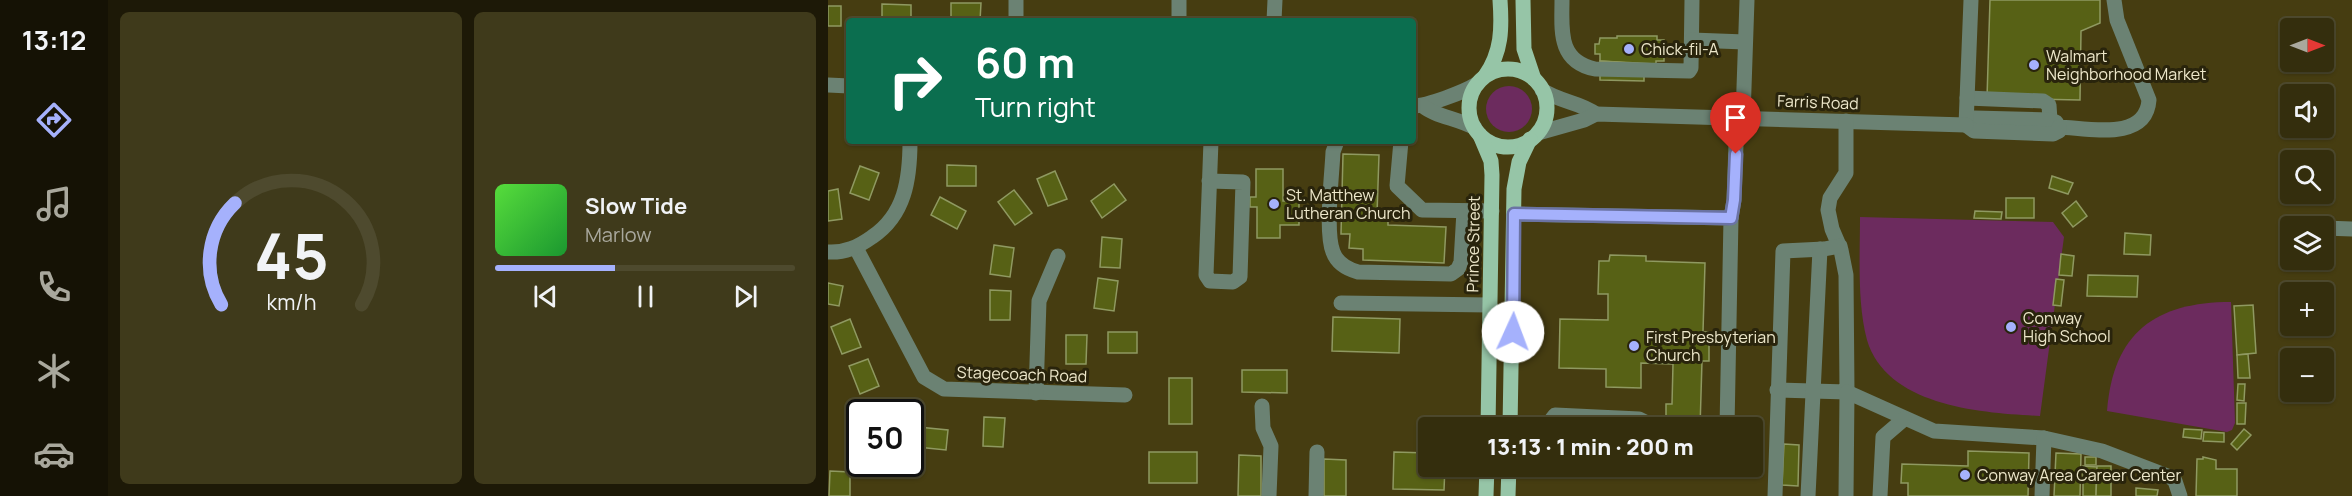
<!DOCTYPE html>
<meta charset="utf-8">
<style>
:root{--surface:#342e0d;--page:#3f3a1b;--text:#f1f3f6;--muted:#a9a89d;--line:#4e4a2e;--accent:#a5b1fc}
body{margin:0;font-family:Manrope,sans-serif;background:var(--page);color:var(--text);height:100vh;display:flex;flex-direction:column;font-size:22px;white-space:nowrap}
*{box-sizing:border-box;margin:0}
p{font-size:20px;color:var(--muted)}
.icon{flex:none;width:33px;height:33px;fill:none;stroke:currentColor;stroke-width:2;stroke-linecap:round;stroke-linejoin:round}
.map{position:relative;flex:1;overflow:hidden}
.panel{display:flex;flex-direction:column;gap:12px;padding:12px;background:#1d1907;width:720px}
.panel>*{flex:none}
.banner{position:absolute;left:18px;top:18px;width:570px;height:126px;border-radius:6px;box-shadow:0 2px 4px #0004,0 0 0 2px var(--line);background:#0b6e4f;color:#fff;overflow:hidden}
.needle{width:39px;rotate:90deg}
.fabs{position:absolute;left:1452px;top:18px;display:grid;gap:12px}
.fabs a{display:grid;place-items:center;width:54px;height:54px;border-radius:6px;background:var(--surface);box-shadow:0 2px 4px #0004,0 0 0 2px var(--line);font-size:30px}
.speed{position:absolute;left:18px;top:399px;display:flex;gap:12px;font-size:30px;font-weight:700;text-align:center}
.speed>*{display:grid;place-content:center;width:78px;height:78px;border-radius:50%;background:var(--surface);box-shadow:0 2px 4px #0004,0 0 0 2px var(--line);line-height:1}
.speed .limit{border:3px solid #111;border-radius:9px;background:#fff;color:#111}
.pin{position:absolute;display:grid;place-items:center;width:51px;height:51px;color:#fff;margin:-62px -26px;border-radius:50% 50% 50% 0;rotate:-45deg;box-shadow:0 0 6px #0007}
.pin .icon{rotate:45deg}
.me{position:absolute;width:66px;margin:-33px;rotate:2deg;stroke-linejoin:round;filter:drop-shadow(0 0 4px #0008)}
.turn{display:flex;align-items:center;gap:21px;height:126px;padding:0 30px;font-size:27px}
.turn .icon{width:78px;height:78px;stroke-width:2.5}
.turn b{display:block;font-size:42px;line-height:51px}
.panel .tile{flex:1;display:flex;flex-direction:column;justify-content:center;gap:9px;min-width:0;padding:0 21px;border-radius:9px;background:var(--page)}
.panel .dial{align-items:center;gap:0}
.dial svg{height:156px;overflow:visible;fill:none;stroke:var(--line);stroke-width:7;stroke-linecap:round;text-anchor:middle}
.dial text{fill:var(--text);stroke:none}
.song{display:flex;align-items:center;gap:18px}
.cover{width:72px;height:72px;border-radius:9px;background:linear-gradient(135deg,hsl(110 70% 55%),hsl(130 70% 35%))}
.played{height:6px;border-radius:3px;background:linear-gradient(90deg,var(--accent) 40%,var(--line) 40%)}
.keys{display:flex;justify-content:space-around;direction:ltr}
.panel .tiles{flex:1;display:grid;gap:12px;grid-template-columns:repeat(2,1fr)}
.trip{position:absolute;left:590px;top:417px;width:345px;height:60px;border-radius:6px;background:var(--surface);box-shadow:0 2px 4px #0004,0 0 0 2px var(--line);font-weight:800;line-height:60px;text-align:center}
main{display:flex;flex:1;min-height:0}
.menu{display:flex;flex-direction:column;width:108px;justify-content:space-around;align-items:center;background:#151205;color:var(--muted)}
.menu .icon{width:42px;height:42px}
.menu .active{color:var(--accent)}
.menu b{font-size:27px;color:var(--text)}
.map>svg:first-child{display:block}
.green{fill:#6c2b5e}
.building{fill:#576115;stroke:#8f9961;stroke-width:1.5}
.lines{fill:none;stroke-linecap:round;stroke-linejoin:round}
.minor{stroke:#6b8273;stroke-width:15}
.major{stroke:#96c5a7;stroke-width:15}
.route-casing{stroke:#6b73a4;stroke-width:15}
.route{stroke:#a5b1fc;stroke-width:10}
.poi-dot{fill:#a5b1fc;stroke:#29240c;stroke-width:2}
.labels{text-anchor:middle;stroke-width:6;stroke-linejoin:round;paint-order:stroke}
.poi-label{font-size:16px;fill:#ede7ca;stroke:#29240c;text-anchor:start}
.street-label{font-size:16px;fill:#ede7ca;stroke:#29240c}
</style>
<main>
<nav class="menu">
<b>13:12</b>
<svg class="icon active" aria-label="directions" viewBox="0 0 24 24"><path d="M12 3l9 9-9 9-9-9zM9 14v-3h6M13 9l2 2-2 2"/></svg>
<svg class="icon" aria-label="music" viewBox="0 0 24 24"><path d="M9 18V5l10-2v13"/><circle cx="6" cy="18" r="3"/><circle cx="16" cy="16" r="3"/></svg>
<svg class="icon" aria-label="phone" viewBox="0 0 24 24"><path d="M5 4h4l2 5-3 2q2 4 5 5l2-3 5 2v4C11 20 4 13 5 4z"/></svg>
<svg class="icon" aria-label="climate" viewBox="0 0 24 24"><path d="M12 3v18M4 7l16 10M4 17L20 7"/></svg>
<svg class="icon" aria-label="car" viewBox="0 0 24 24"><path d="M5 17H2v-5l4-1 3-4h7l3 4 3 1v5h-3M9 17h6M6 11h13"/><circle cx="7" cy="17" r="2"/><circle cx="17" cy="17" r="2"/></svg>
</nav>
<section class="panel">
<div class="tiles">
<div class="tile dial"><svg viewBox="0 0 100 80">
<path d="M14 69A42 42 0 1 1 86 69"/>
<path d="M14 69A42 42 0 0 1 21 17" stroke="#a5b1fc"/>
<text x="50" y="56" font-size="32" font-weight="700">45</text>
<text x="50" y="72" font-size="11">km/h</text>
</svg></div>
<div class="tile">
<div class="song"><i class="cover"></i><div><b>Slow Tide</b><p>Marlow</p></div></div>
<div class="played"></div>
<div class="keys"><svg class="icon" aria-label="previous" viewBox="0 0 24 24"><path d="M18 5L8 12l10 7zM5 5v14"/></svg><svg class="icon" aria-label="pause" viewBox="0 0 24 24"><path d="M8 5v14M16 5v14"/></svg><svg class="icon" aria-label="next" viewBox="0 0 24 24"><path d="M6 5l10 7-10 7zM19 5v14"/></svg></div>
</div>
</div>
</section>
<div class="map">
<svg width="1524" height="496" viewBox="0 0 1524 496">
<rect width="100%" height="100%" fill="#463d11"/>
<g class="green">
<circle cx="681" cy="109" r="23"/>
<path d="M1032 217 1225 222 1236 237 1212 416C1155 413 1059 407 1039 340 1029 303 1032 255 1032 217Z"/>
<path d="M1403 302 1407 423 1404 430 1399 432 1279 411C1285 333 1327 302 1403 302Z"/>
</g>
<g class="building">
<polygon points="1162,0 1272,0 1272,23 1253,31 1252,100 1159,98"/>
<polygon points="123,3 153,3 152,21 123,21"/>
<polygon points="54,4 83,5 83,21 54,21"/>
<rect x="0" y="6" width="13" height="20"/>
<polygon points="789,36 829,36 829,40 836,40 836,61 828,61 828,64 772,61 772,54 767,54 767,44 771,44 772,38 789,38"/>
<polygon points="772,61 816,64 816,81 772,80"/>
<rect x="192" y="141" width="30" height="4"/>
<polygon points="515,154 551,155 549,214 560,214 560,225 618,227 616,263 535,260 535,249 521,248 522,234 513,234"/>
<polygon points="119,165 148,166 148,186 119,186"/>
<polygon points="32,166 51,173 41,200 22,193"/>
<polygon points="428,169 455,169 455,201 471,201 471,225 452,225 452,238 429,238 429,207 422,207 422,197 428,197"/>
<polygon points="227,171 239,199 220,206 209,179"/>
<polygon points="1224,176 1245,183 1240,194 1221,188"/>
<polygon points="286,184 298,200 274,218 263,201"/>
<polygon points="10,189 14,219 0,221 0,191"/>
<polygon points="186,190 204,213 187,225 170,202"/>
<polygon points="112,197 138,211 129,229 103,215"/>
<rect x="1178" y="198" width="28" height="20"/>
<polygon points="1248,201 1259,216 1245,227 1234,213"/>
<polygon points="1147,211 1174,212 1173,219 1146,218"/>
<polygon points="1297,233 1323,235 1322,255 1296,254"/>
<polygon points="274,237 294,239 292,268 272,267"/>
<polygon points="166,245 186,248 182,277 162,274"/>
<polygon points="1233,254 1246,256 1244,276 1231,275"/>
<polygon points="782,255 818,256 818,261 877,263 875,332 881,332 881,361 874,361 872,428 838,428 838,404 844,404 845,364 813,363 813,388 778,387 778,369 731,368 732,319 780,320 780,294 770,294 771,261 781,261"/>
<polygon points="1260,275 1310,276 1309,297 1259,296"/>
<polygon points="270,278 290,281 286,311 266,308"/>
<polygon points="1228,279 1236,280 1233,306 1225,305"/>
<polygon points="0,283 15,286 11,306 0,304"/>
<polygon points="162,290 183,291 182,320 162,320"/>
<polygon points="1425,305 1428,353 1409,355 1406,306"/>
<polygon points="505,317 572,319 571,353 504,351"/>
<polygon points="22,319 33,347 14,354 3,327"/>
<rect x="280" y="332" width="29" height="21"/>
<polygon points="238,335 259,335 258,364 238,364"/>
<polygon points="1420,354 1422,378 1410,378 1409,355"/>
<polygon points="40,359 51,386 32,394 21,366"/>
<polygon points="414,370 459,370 459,393 414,392"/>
<rect x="341" y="378" width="23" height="46"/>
<polygon points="1410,384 1417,384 1416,401 1409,400"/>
<polygon points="40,399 45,412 32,412 32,433 21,407"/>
<polygon points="1409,403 1418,403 1417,424 1409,424"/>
<polygon points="156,417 177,418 175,447 155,446"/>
<polygon points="90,427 120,430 118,450 89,447"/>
<polygon points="1356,429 1374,430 1373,439 1355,437"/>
<polygon points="1416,429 1423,435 1409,450 1403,444"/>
<polygon points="1376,432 1396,433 1396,442 1375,441"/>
<polygon points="956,444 971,445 970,486 954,485"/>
<polygon points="1140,451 1201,453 1200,496 1080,496 1080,483 1073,483 1074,464 1140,466"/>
<rect x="321" y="452" width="48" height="31"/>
<polygon points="566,452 600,453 600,466 617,466 616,490 565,489"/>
<polygon points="1228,453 1253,454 1252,496 1226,496"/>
<polygon points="411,455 433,456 433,496 410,496"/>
<rect x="1257" y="457" width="11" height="8"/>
<polygon points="1375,457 1388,460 1388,469 1409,469 1409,496 1368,496 1369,459 1375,459"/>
<polygon points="496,459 518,460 518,496 496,496"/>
<polygon points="1255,466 1269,467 1268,496 1255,496"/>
<polygon points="1269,466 1283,466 1283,496 1268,496"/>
<polygon points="2,471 22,472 22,496 1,496"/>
<polygon points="1308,488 1330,490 1329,496 1308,496"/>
</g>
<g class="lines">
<g class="minor">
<path d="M734 0C734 29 729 61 767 69L861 71 863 68 864 0"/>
<polyline points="188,21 188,0"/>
<polyline points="351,21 351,0"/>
<polyline points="446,21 447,0"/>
<polyline points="864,40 917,42"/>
<polyline points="0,85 21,86"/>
<path d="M714 90C732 102 752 102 768 114"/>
<polyline points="1139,98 1215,101 1221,105 1222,120"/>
<path d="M585 106C599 106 636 92 649 84"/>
<path d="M595 106C606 116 632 119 647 128"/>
<polyline points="915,117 919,0"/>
<path d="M1138 125 1146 118 1222 120 1228 122 1231 127C1260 128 1318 142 1321 100L1289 20 1286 0"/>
<polyline points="1138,125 1143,0"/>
<polyline points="1138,125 1146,131 1225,134 1231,131 1231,127"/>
<polyline points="710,133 756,120 768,114 1138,125"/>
<path d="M509 141 505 152C504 175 497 232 505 252 509 263 519 269 530 272L623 274 630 269 633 262 636 211"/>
<polyline points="573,141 569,186 594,210 664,211"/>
<polyline points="381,181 415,182 412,277 405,282 382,281 378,275 383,141"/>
<polyline points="686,214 903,218 899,428"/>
<polyline points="903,218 906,200 909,117"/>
<polyline points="1496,228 1524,229"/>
<polyline points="28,248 96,377 116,389 297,395"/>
<path d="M0 252C17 253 30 247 44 237 77 215 82 179 82 141"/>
<polyline points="513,303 662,305"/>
<polyline points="949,390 1019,392 1018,275 1013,250 1004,229 1000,210 1002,198 1018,173 1018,121"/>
<polyline points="208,393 211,301 230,256"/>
<polyline points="434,406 435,428 443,446 441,496"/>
<polyline points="720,428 720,424 727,415 811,419 819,423 819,428"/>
<polyline points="488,496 489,452"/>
<polyline points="947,496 955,251 996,249 1012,246"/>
<polyline points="980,496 992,249"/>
<polyline points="1018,496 1019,392 1106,431 1216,438 1274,451 1342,477 1347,481 1352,496"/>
<polyline points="1052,496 1055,437 1076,419"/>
<polyline points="1214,496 1216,438"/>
</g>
<g class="major">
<polyline points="695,0 696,49 706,79"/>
<circle cx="680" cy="108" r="39"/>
<path d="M657 76C674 52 674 28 672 0"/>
<polyline points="652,135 663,161 664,175 660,428"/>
<polyline points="682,428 686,189 691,162 702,139"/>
<polyline points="658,496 659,466"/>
<polyline points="680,496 681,466"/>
</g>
</g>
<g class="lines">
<g class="route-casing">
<polyline id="route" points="685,332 686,214 903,218 906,200 908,154"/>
</g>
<use href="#route" class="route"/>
</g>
<g class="poi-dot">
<circle cx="801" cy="49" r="6"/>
<circle cx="1206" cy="65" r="6"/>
<circle cx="446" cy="204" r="6"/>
<circle cx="1183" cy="327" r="6"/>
<circle cx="806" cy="346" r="6"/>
<circle cx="1137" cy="475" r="6"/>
</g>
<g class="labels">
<g class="poi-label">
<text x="813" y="55">Chick-fil-A</text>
<text x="1218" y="62">Walmart<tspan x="1218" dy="18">Neighborhood Market</tspan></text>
<text x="458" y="201">St. Matthew<tspan x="458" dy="18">Lutheran Church</tspan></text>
<text x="1195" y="324">Conway<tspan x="1195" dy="18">High School</tspan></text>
<text x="818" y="343">First Presbyterian<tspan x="818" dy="18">Church</tspan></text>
<text x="1149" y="481">Conway Area Career Center</text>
</g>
<g class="street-label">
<text transform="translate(990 102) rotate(2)" y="6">Farris Road</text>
<text transform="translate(645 244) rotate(-89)" y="6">Prince Street</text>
<text transform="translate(194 374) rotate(2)" y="6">Stagecoach Road</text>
</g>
</g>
</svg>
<div class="fabs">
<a><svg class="needle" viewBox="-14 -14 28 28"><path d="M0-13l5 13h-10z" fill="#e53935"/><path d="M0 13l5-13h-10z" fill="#a9a89d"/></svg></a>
<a><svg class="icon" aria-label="sound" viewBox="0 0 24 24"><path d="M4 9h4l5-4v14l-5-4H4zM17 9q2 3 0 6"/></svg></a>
<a><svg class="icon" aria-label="search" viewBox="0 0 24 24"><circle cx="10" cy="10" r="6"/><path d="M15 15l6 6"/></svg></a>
<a><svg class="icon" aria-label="layers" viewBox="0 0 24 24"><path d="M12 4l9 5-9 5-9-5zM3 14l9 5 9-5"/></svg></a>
<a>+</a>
<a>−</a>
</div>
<div class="speed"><div class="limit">50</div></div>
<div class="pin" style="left:908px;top:154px;background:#d93025"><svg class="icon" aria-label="arrive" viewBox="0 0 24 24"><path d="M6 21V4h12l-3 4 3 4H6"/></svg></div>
<svg class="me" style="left:685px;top:332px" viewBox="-20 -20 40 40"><circle r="19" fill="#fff"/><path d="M0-13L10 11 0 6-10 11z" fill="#a5b1fc"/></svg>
<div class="trip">13:13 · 1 min · 200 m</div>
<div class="banner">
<div class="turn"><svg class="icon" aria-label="right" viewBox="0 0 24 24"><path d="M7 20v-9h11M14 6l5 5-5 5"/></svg><div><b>60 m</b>Turn right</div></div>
</div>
</div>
</main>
